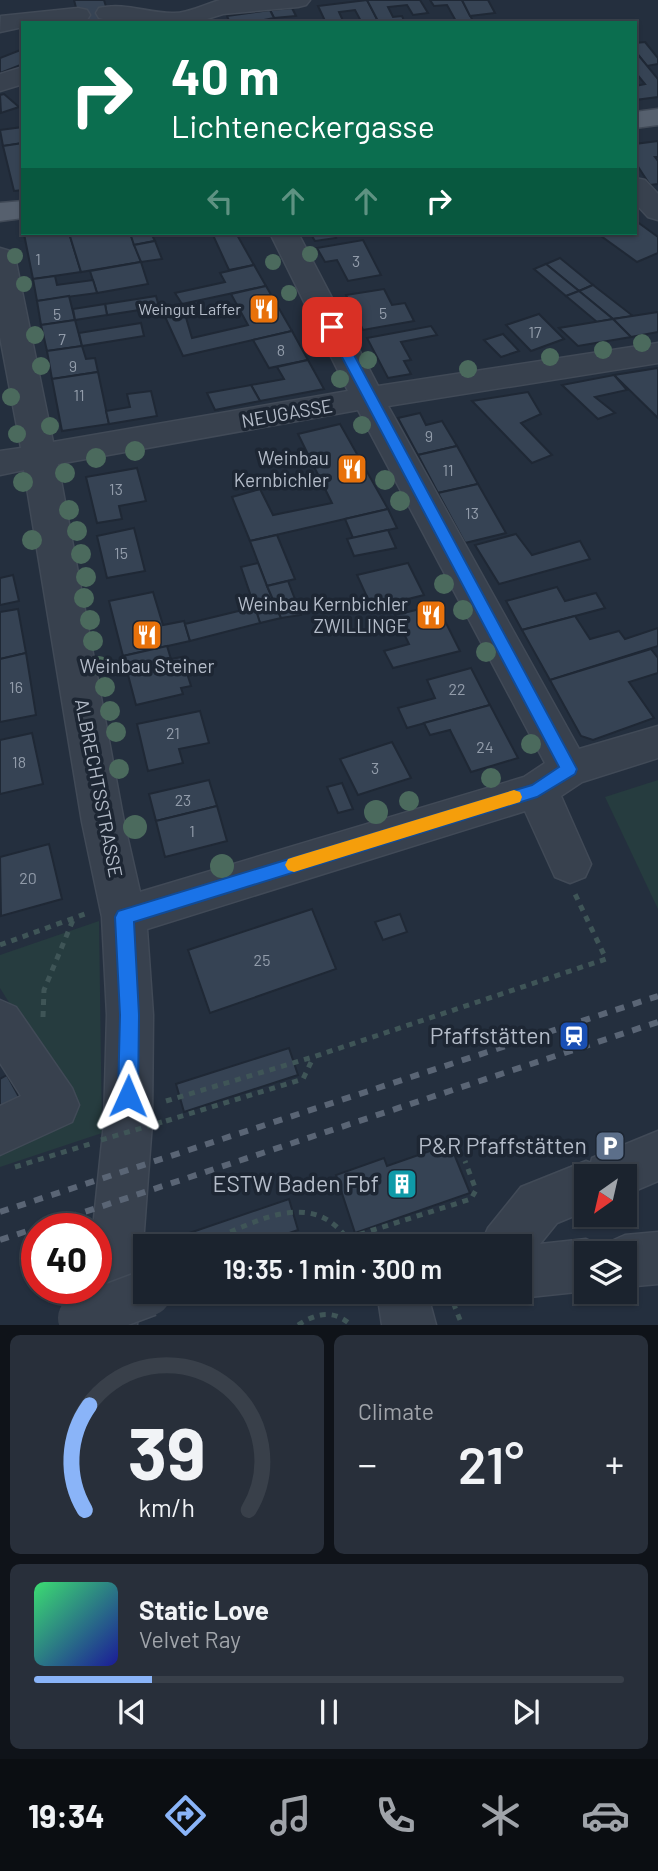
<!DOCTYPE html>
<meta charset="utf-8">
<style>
:root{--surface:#1b232e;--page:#282f3a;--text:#f1f3f6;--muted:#a0a4aa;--line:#39404a;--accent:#8ab4f8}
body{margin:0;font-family:Barlow,sans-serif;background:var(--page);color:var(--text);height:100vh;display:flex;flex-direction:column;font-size:26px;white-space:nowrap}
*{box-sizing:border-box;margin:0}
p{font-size:23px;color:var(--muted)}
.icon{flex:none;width:38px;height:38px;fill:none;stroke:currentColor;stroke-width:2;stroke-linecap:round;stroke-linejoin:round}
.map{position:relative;height:1325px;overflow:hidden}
.details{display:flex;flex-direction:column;gap:10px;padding:10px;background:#0f1319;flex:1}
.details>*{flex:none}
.guide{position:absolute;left:21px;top:21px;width:616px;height:214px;border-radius:0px;box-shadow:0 2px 5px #0004,0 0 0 2px var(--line);background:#0b6e4f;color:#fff;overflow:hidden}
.needle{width:46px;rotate:214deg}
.controls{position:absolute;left:574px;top:1164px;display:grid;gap:14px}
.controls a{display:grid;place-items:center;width:63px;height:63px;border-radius:0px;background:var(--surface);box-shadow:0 2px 5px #0004,0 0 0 2px var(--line);font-size:35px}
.speed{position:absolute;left:21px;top:1213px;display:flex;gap:14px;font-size:35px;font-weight:700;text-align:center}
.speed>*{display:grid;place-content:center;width:91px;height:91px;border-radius:50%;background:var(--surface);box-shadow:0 2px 5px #0004,0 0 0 2px var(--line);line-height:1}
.speed .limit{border:10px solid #d22;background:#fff;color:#111}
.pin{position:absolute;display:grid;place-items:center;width:60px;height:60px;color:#fff;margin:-30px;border-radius:14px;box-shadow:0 4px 10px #0006}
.me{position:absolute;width:77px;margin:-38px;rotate:1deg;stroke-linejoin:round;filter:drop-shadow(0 0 5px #0008)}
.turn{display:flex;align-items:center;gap:24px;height:147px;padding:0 35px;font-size:32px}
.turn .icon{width:91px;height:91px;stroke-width:2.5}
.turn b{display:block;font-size:49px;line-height:60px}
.lanes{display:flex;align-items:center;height:66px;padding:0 35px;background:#0003;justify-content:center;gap:35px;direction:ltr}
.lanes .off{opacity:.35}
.big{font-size:52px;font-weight:600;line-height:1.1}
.details .card{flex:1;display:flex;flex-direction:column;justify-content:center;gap:10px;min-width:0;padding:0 24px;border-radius:10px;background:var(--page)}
.details .dial{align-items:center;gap:0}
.dial svg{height:182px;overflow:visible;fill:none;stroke:var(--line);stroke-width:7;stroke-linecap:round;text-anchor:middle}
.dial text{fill:var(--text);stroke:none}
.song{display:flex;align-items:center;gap:21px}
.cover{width:84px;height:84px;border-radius:10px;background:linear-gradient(135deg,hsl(140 70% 55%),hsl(240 70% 35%))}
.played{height:7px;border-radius:4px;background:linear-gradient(90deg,var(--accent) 20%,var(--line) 20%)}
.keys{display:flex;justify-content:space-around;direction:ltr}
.heat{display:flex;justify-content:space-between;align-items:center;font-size:38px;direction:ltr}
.details .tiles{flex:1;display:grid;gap:10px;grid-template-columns:1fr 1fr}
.card:last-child{grid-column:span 2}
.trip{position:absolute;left:133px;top:1234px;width:399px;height:70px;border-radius:0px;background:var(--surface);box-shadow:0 2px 5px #0004,0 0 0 2px var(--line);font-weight:600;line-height:70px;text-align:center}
.menu{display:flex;height:112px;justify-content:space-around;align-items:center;background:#0b0e12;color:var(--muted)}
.menu .icon{width:49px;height:49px}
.menu .current{color:var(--accent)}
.menu b{font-size:32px;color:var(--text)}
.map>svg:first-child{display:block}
.green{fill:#263c3f}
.building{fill:#364354;stroke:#1f2835;stroke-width:2}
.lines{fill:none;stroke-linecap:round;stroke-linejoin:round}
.minor-casing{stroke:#414a57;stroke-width:3}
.major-casing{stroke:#414a57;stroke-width:3}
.path{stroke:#3f5557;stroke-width:5;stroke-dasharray:6 6;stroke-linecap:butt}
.minor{fill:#38414e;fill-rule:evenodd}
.major{fill:#56606e;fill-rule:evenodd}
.rail{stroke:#5a6575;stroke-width:6;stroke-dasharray:9 9;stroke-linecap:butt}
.minor-bridge-casing{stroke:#414a57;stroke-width:49;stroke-linecap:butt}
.path-bridge{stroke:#3f5557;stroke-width:5;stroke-dasharray:6 6;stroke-linecap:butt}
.minor-bridge{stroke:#38414e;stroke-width:46}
.tree{fill:#4b6a5d}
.route{fill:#1a73e8;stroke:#114b97;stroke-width:2}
.slow{fill:#f59e0b}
.labels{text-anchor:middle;stroke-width:7;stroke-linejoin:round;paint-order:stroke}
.number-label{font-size:16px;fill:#929caa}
.far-poi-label{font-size:16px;fill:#b4bcc9;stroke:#1d2633;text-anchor:end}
.street-label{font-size:19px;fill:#b4bcc9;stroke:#1d2633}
.poi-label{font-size:19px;fill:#b4bcc9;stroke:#1d2633;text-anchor:end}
.near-poi-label{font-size:23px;fill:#b4bcc9;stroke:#1d2633;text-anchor:end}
</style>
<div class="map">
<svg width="658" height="1325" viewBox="0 0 658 1325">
<rect width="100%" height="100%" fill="#242f3e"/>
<g class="green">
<polygon points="658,780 658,909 605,797"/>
<polygon points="99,921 102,1133 0,1167 0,1147 76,1110 0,988 0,955"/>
</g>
<g class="building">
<polygon points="74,0 104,0 111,23 80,23"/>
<polygon points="367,0 379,23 362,23 355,10 339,12 344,23 326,23 318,6"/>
<polygon points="367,0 420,0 428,13 413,15 407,5 388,7 393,17 402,16 405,23 379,23"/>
<polygon points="430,0 462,0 474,23 457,23 447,5 434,6"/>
<polygon points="462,0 488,0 495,13 470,16"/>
<polygon points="292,8 296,16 274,18 270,10"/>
<polygon points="270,10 274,18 249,23 230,23 227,16"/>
<polygon points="645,42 658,58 658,64 647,66 635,51 635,43"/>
<polygon points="23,49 23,64 0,73 0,58"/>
<polygon points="635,51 658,79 658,97 635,100 635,86 645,84 635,72"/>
<polygon points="4,94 19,107 1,113 0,95"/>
<polygon points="23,127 23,143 3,146 0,130"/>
<polygon points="658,141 658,157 655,157 658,161 658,184 650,185 635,162 635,144"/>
<polygon points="23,143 23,190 14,191 3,146"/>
<polygon points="636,221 658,237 658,253 637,262 601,236 609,233 635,233"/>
<polygon points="69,233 81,272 33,279 24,234"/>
<polygon points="69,233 130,233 141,262 81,272"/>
<polygon points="130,233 151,233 155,241 134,245"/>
<polygon points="212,233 236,233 254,265 229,270"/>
<polygon points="310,233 334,233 336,238 315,241"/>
<polygon points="363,240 381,275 348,281 337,260 325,262 317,248"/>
<polygon points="155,241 162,259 141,262 134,245"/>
<polygon points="560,258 593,285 579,291 546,264"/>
<polygon points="141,262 148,284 97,293 90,271"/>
<polygon points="546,264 579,291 566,296 534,269"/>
<polygon points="254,265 266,286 182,304 175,293 225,282 220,273"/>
<polygon points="55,276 57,285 93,280 97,293 37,301 33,279"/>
<polygon points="593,285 633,316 613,319 579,291"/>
<polygon points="266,286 292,331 183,356 161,308 182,304 192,338 248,325 231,294"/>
<polygon points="384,289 392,305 405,303 414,321 363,330 346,295"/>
<polygon points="579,291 613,319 597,322 566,296"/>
<polygon points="69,296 75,320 41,325 37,301"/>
<polygon points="156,296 159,307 107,315 105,304"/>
<polygon points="105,304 107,315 75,320 73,309"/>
<polygon points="658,312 658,332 631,337 613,319"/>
<polygon points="539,314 564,339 531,351 506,325"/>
<polygon points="613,319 631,337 578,346 559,328"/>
<polygon points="75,320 82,346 47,351 41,325"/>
<polygon points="141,323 144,336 82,346 79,333"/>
<polygon points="431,326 437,335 401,342 411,360 404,361 411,374 388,378 367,338"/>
<polygon points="292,331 308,360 269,368 253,340"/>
<polygon points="503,334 519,351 501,357 484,340"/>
<polygon points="82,346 86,359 95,358 98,372 52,379 47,351"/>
<polygon points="308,360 324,389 260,401 251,385 284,379 277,367"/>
<polygon points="658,368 658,418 614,375"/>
<polygon points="98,372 109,424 62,431 52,379"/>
<polygon points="614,375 627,390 595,397 615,413 598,419 562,385"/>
<polygon points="251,385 260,401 215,410 207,393"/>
<polygon points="151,391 157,416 109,424 106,411 130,407 127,394"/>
<polygon points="528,392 541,414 521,423 552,455 532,463 472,401"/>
<polygon points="420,413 426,425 442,421 457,446 418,455 398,418"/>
<polygon points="340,424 388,509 250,541 232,497 260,489 273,515 332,503 298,434"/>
<polygon points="457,446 478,484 438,493 418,455"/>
<polygon points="137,468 146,501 119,506 122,519 97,523 86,477"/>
<polygon points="478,484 506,533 465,543 438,493"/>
<polygon points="388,509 397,528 353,538 345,519"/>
<polygon points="134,528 145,571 107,578 97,536"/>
<polygon points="388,530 396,548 354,556 347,539"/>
<polygon points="516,534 532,555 580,541 590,559 499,584 475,545"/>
<polygon points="277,535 295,579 267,586 250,541"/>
<polygon points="258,563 267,586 281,618 260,623 241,567"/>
<polygon points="408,563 424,595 372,608 357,575"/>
<polygon points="13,575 19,601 0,605 0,578"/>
<polygon points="288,581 301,615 281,618 267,586"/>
<polygon points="557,587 565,601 596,593 605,608 522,630 506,601"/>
<polygon points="153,592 163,625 184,621 190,641 123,656 109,601"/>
<polygon points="437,605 460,651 393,668 384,651 409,644 395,615"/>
<polygon points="255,607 260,623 190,641 185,624"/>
<polygon points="18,609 26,653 0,659 0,612"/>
<polygon points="575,616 590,639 619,631 625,639 658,628 658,646 550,680 522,630"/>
<polygon points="167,646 171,659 182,657 191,686 181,688 183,694 136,705 123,656"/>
<polygon points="651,649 658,658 658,673 629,682 654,718 593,740 581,736 550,680"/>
<polygon points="26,653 36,715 0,722 0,659"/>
<polygon points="471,668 490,705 407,728 398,708 435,698 427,680"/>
<polygon points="490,705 518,758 471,772 450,730 430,735 424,723"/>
<polygon points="200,711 209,743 179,749 183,763 148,771 137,724"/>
<polygon points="32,733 43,784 0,794 0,740"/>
<polygon points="392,742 411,778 358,795 340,759"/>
<polygon points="209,780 217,806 156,821 149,794"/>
<polygon points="342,783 353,809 338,813 327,787"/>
<polygon points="217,806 227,841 165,857 156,821"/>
<polygon points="49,844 62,899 1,916 0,857"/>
<polygon points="312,909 336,969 210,1013 188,950"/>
<polygon points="400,914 407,932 383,940 375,922"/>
<polygon points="289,1048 298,1075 184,1112 176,1084"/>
<polygon points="7,1075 19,1097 0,1108 0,1079"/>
<polygon points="450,1144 470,1193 355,1233 336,1175 384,1158 387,1166"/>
<polygon points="289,1199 298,1230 252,1246 167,1246 166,1241"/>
</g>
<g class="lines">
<g class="minor-casing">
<g id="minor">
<path d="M220 0H310L306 5 298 7 223 14 194 23 108 20 99 18 96 13 99 8C125 2 147 13 172 13 187 14 205 4 220 0Z"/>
<polygon points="78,8 87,10 90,15 87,20 23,23 23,27 0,32 1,16"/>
<polygon points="23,67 23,84 0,91 0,74"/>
<polygon points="635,178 645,180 658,194 658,220 648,217 635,203"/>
<path d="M270 233H298L378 386 658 343V363L388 406 579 749 658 726V758L582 782 561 796 591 864 585 877 570 883 555 877 525 811 147 929 153 1015 152 1123 137 1325H83L87 1288H96V1228H93L104 1123 107 1015 102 917 82 822 24 470 0 475V451L21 448 0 337V248L10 251 15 257 53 442 348 391ZM358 410 545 763 524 777 140 892 124 822 58 464Z"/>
<polygon points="0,1000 16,1007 72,1088 79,1105 72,1122 0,1155 0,1106 21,1096 0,1063"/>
<polygon points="658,1131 658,1181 625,1195 625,1176 586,1176 586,1211 557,1223 540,1244 586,1239 605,1248 607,1243 625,1235 658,1232 658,1284 625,1287 625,1253 586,1253 586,1291 520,1298 504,1292 520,1292 520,1246 480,1246 488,1228 521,1187 586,1161 591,1163 592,1158"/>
<polygon points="377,1292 427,1292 436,1325 382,1325"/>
</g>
</g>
<g class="major-casing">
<g id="major">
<polygon points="658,109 658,125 635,128 635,112"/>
<polygon points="23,201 23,218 0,221 0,203"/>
</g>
</g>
<g class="path">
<polyline points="0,945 85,914 85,911"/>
<polyline points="43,1017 44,990 73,920"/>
<polyline points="166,1101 313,1057 606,959 575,894"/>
<polyline points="166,1121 303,1079 313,1058"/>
<polyline points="15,1167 90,1144"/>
<polyline points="348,1238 471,1199 476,1190 465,1161"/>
<path d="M197 1246C251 1226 313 1181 352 1246"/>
<polyline points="449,1292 462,1325"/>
<path d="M298 1325C317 1313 333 1309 351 1325"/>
</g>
<use href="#minor" class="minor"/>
<use href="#major" class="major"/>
<g class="rail">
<polyline points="0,1212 658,996"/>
<polyline points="0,1240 658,1022"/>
</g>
<g class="minor-bridge-casing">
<polyline id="minor-bridge" points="81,1318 148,1293"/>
</g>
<polyline class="path-bridge" points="101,1140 162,1122"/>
<use href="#minor-bridge" class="minor-bridge"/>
</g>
<g class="tree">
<circle cx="310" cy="254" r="8"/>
<circle cx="15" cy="256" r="8"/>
<circle cx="273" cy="262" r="8"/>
<circle cx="24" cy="284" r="8"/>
<circle cx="289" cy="293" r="8"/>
<circle cx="313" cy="324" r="9"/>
<circle cx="347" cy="325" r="9"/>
<circle cx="35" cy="335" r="9"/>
<circle cx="642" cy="343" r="9"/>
<circle cx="603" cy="350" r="9"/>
<circle cx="550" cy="357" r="9"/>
<circle cx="368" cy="360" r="9"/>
<circle cx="41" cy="366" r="9"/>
<circle cx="468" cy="369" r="9"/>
<circle cx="340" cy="379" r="9"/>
<circle cx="11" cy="397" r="9"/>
<circle cx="362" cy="425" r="9"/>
<circle cx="50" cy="426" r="9"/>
<circle cx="17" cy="434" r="9"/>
<circle cx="135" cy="451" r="10"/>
<circle cx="96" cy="458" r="10"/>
<circle cx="65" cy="473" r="10"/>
<circle cx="385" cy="480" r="10"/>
<circle cx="23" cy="482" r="10"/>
<circle cx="400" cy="501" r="10"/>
<circle cx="69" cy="510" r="10"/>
<circle cx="77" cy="531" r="10"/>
<circle cx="32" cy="540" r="10"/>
<circle cx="81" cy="554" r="10"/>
<circle cx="86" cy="577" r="10"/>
<circle cx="444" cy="584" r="10"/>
<circle cx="84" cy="598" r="10"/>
<circle cx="463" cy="610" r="10"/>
<circle cx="90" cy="620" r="10"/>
<circle cx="93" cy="641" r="10"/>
<circle cx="486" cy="652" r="10"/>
<circle cx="99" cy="666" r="10"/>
<circle cx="105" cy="687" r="10"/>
<circle cx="110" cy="711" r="10"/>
<circle cx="116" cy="732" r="10"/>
<circle cx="531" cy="744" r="10"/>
<circle cx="119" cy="769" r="10"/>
<circle cx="491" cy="778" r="10"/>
<circle cx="409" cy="801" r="10"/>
<circle cx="376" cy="812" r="12"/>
<circle cx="135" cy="827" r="12"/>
<circle cx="222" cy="866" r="12"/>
</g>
<polygon class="route" points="332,323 339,327 577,769 575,774 537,797 134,922 139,1015 138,1096 135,1103 128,1106 121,1103 118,1096 120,1015 115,917 118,911 532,785 559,767 326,327"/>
<polygon class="slow" points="514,790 520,792 522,797 520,802 294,872 288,870 285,865 288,859 294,857"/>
<defs>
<g id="restaurant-square" transform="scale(1.575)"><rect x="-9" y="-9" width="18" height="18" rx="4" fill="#e8710a" stroke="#1d2633"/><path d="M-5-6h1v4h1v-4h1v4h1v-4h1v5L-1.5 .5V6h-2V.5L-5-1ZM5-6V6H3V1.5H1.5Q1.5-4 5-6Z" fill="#fff"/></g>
<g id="station-square" transform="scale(1.575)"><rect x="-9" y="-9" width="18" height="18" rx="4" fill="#1a4fb4" stroke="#1d2633"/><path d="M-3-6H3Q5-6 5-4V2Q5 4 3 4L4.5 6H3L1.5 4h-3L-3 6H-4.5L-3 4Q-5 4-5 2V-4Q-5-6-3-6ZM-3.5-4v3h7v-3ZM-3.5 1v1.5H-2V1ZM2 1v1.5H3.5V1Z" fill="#fff"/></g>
<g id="parking-square" transform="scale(1.575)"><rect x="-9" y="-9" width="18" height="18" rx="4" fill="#5c6f8a" stroke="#1d2633"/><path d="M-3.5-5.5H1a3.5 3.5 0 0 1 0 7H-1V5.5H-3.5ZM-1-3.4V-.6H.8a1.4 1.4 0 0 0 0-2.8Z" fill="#fff"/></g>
<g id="building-square" transform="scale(1.575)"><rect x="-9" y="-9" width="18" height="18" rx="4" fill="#0f9aa8" stroke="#1d2633"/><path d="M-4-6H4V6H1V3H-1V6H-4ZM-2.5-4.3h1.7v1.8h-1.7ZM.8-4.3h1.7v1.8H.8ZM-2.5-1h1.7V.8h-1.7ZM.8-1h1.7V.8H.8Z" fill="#fff"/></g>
</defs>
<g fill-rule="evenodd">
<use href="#restaurant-square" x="264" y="309"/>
<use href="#restaurant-square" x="352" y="469"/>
<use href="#restaurant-square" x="431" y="615"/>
<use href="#restaurant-square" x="147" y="635"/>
<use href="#station-square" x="574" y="1036"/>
<use href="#parking-square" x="610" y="1146"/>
<use href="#building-square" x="402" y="1184"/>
</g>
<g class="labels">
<g class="number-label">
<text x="38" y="265">1</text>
<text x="356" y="267">3</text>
<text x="383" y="319">5</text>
<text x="57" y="320">5</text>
<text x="535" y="338">17</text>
<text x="62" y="345">7</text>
<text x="281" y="356">8</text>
<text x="73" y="372">9</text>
<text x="79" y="401">11</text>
<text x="429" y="442">9</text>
<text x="448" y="476">11</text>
<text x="116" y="495">13</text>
<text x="472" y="519">13</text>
<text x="121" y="559">15</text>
<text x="16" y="693">16</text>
<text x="457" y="695">22</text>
<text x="173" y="739">21</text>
<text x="485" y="753">24</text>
<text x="19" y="768">18</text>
<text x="375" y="774">3</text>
<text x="183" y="806">23</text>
<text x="192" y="837">1</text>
<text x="28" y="884">20</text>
<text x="262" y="966">25</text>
</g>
<g class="far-poi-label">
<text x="241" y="315">Weingut Laffer</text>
</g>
<g class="street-label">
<text transform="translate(287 413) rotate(-10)" y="7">NEUGASSE</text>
<text transform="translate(99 788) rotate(79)" y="7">ALBRECHTSSTRASSE</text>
</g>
<g class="poi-label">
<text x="329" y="465">Weinbau<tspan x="329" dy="22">Kernbichler</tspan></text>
<text x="408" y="611">Weinbau Kernbichler<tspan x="408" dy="22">ZWILLINGE</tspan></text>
<text x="147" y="673" text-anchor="middle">Weinbau Steiner</text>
</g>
<g class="near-poi-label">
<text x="551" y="1044">Pfaffstätten</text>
<text x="587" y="1154">P&amp;R Pfaffstätten</text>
<text x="379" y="1192">ESTW Baden Fbf</text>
</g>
</g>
</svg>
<div class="controls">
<a><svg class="needle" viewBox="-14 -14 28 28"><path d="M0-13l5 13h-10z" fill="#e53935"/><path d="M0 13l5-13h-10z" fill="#a0a4aa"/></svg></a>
<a><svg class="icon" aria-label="layers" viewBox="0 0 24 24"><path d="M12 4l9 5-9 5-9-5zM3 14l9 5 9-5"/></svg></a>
</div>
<div class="speed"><div class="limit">40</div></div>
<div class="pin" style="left:332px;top:327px;background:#d93025"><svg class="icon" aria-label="arrive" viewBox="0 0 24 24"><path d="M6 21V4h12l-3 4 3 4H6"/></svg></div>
<svg class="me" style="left:128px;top:1096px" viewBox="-20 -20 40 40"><path d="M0-17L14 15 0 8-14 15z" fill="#1a73e8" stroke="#fff" stroke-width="4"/></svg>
<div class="trip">19:35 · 1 min · 300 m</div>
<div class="guide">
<div class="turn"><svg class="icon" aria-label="right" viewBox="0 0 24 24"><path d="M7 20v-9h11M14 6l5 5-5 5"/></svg><div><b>40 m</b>Lichteneckergasse</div></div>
<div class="lanes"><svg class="icon off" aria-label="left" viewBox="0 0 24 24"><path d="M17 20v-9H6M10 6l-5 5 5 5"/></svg><svg class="icon off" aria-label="ahead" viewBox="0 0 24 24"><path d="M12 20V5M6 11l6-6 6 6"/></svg><svg class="icon off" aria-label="ahead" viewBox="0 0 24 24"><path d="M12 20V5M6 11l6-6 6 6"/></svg><svg class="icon" aria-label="right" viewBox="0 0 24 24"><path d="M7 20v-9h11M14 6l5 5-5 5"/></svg></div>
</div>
</div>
<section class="details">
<div class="tiles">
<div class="card dial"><svg viewBox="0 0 100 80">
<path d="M14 69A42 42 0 1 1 86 69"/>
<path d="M14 69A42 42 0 0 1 16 23" stroke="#8ab4f8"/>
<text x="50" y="56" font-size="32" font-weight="700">39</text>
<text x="50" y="72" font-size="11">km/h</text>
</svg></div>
<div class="card"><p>Climate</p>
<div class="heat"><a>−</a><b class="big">21°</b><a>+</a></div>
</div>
<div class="card">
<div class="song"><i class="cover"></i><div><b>Static Love</b><p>Velvet Ray</p></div></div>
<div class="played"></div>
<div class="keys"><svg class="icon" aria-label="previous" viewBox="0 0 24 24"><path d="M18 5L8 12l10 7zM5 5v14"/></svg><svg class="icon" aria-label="pause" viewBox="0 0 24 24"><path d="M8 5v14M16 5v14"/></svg><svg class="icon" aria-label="next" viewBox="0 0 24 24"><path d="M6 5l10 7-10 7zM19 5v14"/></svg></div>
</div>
</div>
</section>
<nav class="menu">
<b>19:34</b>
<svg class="icon current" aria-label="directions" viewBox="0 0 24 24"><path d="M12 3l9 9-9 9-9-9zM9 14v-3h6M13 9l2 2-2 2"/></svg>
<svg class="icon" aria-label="music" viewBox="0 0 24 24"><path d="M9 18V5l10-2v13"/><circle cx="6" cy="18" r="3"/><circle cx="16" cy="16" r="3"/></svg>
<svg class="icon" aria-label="phone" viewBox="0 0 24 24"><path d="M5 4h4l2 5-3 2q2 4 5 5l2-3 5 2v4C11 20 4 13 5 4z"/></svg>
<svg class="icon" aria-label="climate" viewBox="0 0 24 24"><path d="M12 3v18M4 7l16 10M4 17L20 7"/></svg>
<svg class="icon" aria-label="car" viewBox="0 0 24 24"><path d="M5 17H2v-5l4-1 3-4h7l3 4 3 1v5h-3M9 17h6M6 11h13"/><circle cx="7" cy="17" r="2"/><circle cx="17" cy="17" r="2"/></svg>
</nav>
